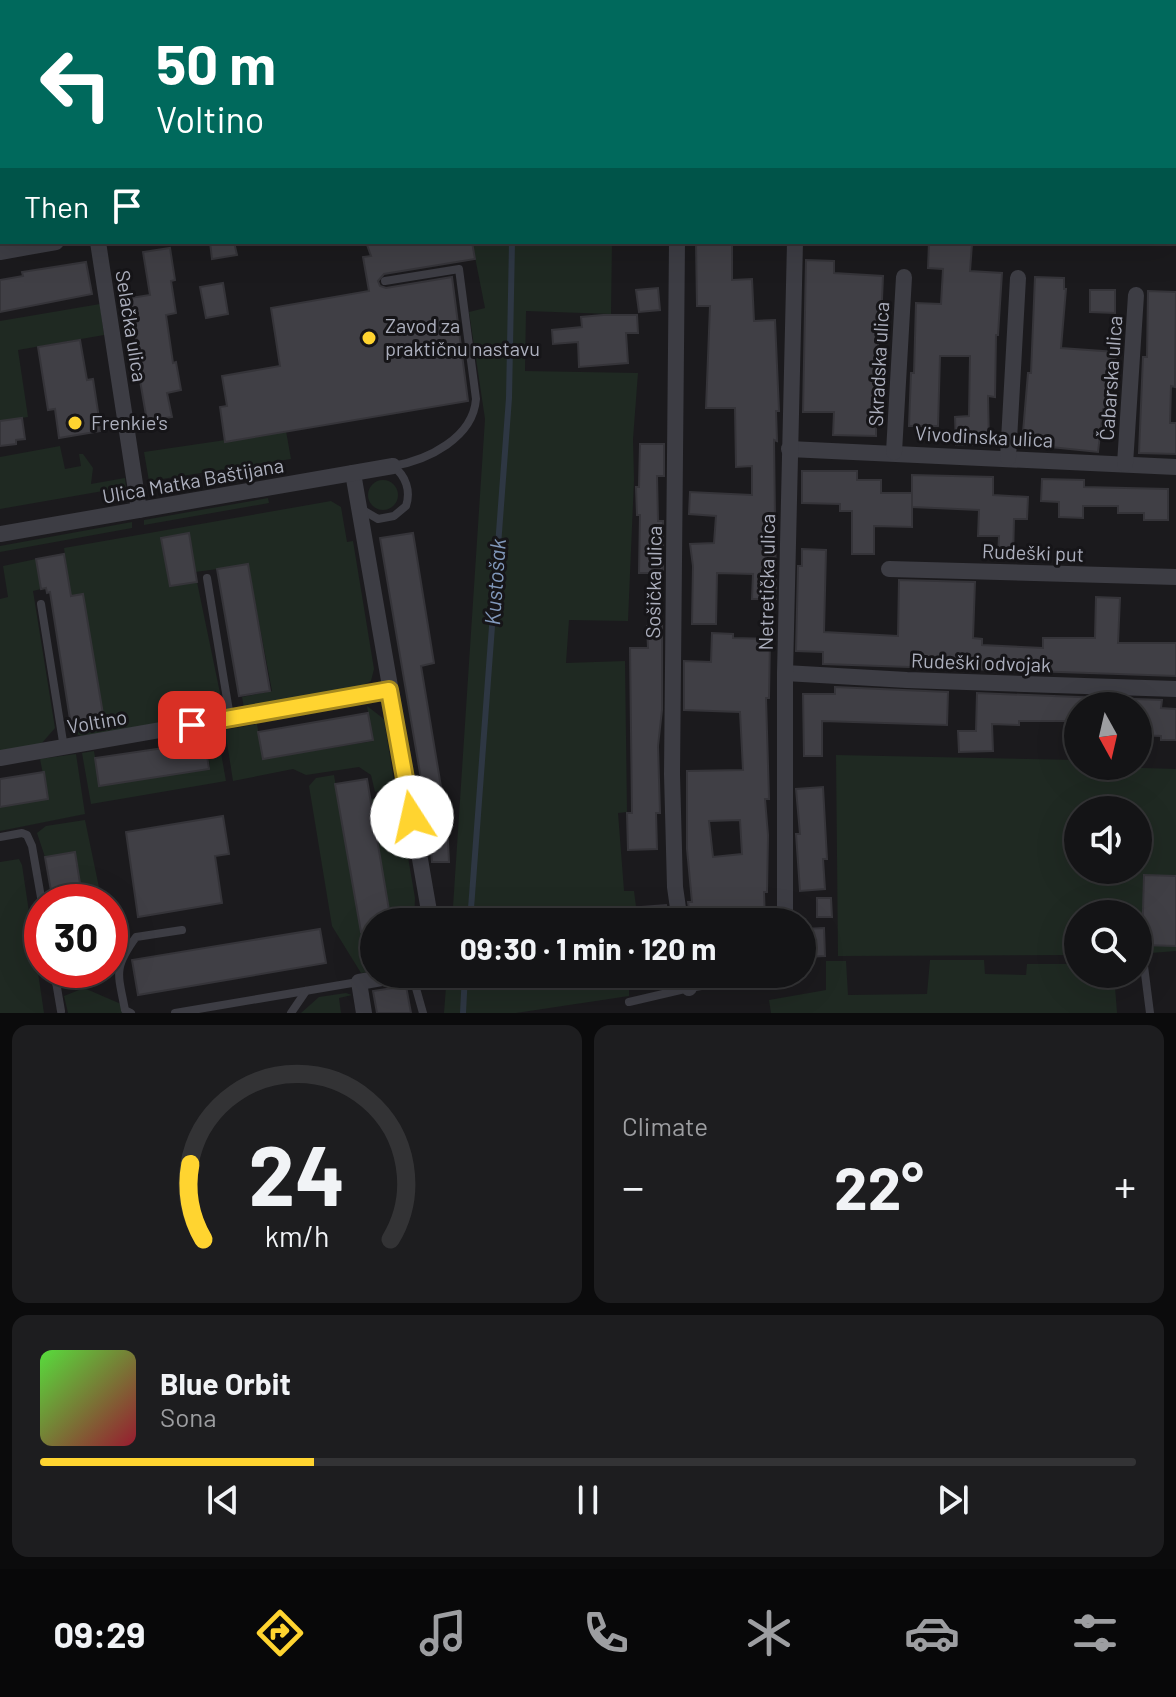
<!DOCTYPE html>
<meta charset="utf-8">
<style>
:root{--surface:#141416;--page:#1d1d1f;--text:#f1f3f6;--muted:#9d9ea1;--line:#333335;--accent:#ffd430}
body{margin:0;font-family:Barlow,sans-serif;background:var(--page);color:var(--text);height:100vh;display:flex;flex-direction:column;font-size:30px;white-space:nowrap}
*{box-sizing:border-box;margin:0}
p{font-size:26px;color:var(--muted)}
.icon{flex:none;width:44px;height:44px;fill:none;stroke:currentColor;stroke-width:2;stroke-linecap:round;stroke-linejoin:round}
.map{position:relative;height:1013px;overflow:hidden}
.panel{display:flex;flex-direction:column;gap:12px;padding:12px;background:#0b0b0c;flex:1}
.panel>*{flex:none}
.top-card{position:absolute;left:0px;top:0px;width:1176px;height:244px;box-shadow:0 8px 32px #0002,0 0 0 2px var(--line);background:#00695c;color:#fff;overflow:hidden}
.needle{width:52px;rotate:172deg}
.buttons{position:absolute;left:1064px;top:692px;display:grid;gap:16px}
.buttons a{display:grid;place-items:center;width:88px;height:88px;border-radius:50%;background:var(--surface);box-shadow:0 8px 32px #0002,0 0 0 2px var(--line);font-size:40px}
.speed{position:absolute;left:24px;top:884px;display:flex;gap:16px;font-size:40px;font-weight:700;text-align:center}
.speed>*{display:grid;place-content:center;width:104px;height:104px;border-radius:50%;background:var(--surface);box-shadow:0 8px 32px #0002,0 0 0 2px var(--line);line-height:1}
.speed .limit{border:12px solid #d22;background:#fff;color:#111}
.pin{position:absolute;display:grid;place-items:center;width:68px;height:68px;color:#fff;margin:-34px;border-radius:16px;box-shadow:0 4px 12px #0006}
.me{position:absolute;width:88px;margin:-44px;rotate:350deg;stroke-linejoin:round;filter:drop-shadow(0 0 6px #0008)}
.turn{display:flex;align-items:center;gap:28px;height:168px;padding:0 24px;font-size:36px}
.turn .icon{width:104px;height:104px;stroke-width:2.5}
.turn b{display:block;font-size:56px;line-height:68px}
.then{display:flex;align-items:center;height:76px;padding:0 24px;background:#0003;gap:16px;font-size:30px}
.big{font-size:60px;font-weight:700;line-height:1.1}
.panel .tile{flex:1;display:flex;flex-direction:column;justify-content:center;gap:12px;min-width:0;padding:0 28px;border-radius:16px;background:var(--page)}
.panel .dial{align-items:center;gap:0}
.dial svg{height:208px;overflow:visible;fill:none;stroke:var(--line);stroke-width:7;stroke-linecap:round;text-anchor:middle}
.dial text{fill:var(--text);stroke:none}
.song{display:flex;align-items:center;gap:24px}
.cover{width:96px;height:96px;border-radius:12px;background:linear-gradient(135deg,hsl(110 70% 55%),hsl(350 70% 35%))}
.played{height:8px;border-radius:4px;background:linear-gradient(90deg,var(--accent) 25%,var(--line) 25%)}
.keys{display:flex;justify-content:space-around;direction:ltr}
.heat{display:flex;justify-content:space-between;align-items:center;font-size:44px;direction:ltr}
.panel .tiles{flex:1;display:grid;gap:12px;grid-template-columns:1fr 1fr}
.tile:last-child{grid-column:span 2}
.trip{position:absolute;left:360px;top:908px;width:456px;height:80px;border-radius:40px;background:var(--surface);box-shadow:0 8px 32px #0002,0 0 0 2px var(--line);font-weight:700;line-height:80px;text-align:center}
.menu{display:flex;height:128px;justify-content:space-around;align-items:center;background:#080809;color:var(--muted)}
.menu .icon{width:56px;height:56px}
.menu .on{color:var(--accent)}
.menu b{font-size:36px;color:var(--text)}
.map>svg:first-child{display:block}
.green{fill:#1f2922;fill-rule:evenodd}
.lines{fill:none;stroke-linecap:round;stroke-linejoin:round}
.stream{stroke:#2e3743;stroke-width:6}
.building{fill:#403f45;stroke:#353439;stroke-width:2;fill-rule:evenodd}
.service{stroke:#3d3d44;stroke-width:8}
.minor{stroke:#3d3d44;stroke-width:16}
.route-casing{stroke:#a68a1f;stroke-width:20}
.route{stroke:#ffd430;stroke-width:14}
.poi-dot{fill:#ffd430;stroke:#161518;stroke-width:3}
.labels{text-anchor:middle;stroke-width:6;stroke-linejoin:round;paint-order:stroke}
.street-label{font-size:20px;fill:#acafbd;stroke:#161518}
.poi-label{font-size:20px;fill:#acafbd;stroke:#161518;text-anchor:start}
.water-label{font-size:22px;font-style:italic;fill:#8198bb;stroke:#161518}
</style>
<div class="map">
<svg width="1176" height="1013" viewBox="0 0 1176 1013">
<rect width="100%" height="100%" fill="#1b1a1d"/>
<g class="green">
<polygon points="472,242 612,242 611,314 526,311 525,371 638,373 633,439 634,480 628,621 569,620 566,663 625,661 627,812 618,813 624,891 634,891 638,922 452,922 485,419 469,312 485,308"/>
<polygon points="100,304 104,335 18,350 28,417 0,421 0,321"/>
<polygon points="286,431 291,459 149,481 144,452"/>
<polygon points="60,446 65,469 81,466 79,454 83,454 93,468 91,484 125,478 126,487 0,509 0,457"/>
<circle cx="383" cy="495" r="15"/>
<polygon points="268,498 269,503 144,525 144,520"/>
<polygon points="331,501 341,507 347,542 353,541 374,669 371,681 360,687 244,708 242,697 272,691 248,565 195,572 189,534 161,538 170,586 197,582 220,693 216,708 207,717 81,736 72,732 105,726 71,598 64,548"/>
<polygon points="132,522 132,528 0,552 0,546"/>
<polygon points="36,559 41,589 33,591 55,728 41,744 0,751 0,599 8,597 3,566"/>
<polygon points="367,706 384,719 395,788 375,792 371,775 359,767 306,775 293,769 233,781 225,730 257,724 263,759 373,741"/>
<polygon points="217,731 226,781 91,804 82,753 94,751 100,786 210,767 205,733"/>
<polygon points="76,754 85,814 0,831 0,807 48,799 40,759"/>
<path d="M836 755 1078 760V766L1176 769V951L1138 954V914H1078V955L838 956ZM1078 810H1138V870H1078Z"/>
<polygon points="334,775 361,932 374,930 374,971 361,973 332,926 309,786 316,778"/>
<polygon points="390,796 398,799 415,898 414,922 391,922 370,799"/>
<polygon points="85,820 102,902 83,902 75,852 45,857 37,833 46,826"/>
<polygon points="19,859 22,865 44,1013 0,1013 0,862"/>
<polygon points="930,960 984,960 985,974 1026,975 1027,964 1078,964 1079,975 1114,974 1117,1013 771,1013 769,1000 826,990 826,961 846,961 848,995 927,994"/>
<polygon points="447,974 643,974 644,985 629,988 629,996 516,1013 444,1013"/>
<polygon points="84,988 121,1004 123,1013 68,1013 64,996"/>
<polygon points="346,993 352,995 339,998 341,1013 301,1013 319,997"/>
</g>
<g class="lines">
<g class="stream">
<polyline points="0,128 2,129"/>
<polyline points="470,922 509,398 512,242"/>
<polyline points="463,1013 465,974"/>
</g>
</g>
<g class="building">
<polygon points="210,242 234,242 237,255 212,259"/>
<polygon points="366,242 472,242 475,259 384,274 378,281 380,286 386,288 452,277 468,401 225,442 220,407 227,406 222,376 280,366 271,308 369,291 363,257 371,256"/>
<polygon points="696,242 732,243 732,280 752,279 754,321 775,320 779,411 776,411 777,441 774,440 776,599 752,599 753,574 717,573 716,624 692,624 693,566 690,544 714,543 716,516 689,514 690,492 752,495 752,466 736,467 735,408 706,408 710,306 697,306"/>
<polygon points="929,242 972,244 970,271 1002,273 998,335 996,335 995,397 988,396 989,444 956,445 955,417 969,416 970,356 940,356 938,426 909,426 911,373 914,373 916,303 941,304 943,269 928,268"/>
<polygon points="170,248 175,280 171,281 176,313 166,315 173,363 176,362 181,390 167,393 172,417 147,421 138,369 141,369 130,298 150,295 143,252"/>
<polygon points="806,260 834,261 834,273 883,276 881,323 878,323 878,350 876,350 876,436 833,435 834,412 803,412"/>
<polygon points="86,262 92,294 0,312 0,280 23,276 22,272"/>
<polygon points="1035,277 1064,278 1064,289 1066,289 1061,348 1116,352 1111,410 1103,409 1098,452 1022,444 1028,373 1031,373"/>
<polygon points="223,283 228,314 206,318 200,287"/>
<polygon points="658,288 660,310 639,312 636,290"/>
<polygon points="1090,290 1115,290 1115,313 1090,312"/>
<polygon points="1148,291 1176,292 1175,387 1171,386 1170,423 1176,423 1176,454 1139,453 1143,357 1147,357"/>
<polygon points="603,315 637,315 638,333 626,333 628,363 579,367 578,342 553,344 552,330 582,327 581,317"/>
<polygon points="80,340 87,380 93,379 101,431 59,438 55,409 48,410 38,347"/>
<polygon points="22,418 25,439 16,440 16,444 0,446 0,421"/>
<polygon points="640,444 664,444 664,476 657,476 658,521 663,521 663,573 639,573 640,515 637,515 636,487 639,487"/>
<polygon points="802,471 857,471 857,480 881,480 881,493 912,493 912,527 874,526 874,554 852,554 852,511 840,511 840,504 802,503"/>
<polygon points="912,475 993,477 993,495 1028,497 1027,519 1014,519 1013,559 998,559 999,536 978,536 979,510 912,507"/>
<polygon points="1042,479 1084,480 1084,487 1168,489 1168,520 1144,520 1144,513 1118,513 1118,506 1083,506 1083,518 1059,517 1059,502 1041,501"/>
<polygon points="189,533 197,582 170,586 161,538"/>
<polygon points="413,533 434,663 421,666 447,823 449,862 432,862 429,826 380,538"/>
<polygon points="802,549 826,550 824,632 898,636 899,580 975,582 973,638 982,639 982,645 1043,648 1043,638 1095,638 1096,597 1120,598 1118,643 1176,643 1176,676 823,664 823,652 796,651 798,566 802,566"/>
<polygon points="64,554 71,596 83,594 105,726 72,732 50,592 47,593 46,588 41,589 36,559"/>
<polygon points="248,564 270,691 239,696 217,569"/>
<polygon points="647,626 662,626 662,710 658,746 660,813 656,813 657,849 628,850 627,813 632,813 630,648 648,648"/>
<path d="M712 633 733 634V638L770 639 769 698H766L769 799H765L768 835 767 892H764L765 922H691L688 902H692L687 849V771L743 770 740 712 684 710V661L711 662ZM740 820 742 854 713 857 709 821Z"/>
<polygon points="835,687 948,692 947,725 822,721 822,756 804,756 803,694 835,694"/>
<polygon points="977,693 1103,698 1103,706 1078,706 1078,721 1019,721 1019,725 992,724 993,751 959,752 958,731 976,731"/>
<polygon points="1134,699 1162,700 1161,708 1176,709 1176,740 1161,740 1161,736 1138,735 1138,706 1134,706"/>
<polygon points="368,713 373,740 263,759 258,732"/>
<polygon points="205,742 209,769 99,786 95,758"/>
<polygon points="44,772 48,799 0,807 0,779"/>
<polygon points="367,779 391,922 374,922 374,930 361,932 335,784"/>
<polygon points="823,787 827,859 823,859 825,889 800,891 796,834 800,834 796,789"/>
<polygon points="223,816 229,854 215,856 222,903 138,917 126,832"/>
<polygon points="75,852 83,902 53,902 45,857"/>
<polygon points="1144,875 1176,876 1176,946 1142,945"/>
<polygon points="817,898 831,898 832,917 817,917"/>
<polygon points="666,905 669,922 644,922 642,907"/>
<polygon points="824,928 825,956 804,957 803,929"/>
<polygon points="320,929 326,963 138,995 132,960"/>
<polygon points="406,986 411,1013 377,1013 373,991"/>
</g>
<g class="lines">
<g class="service">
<polyline points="262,0 262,2"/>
<path d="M385 281 459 269 476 399C473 438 428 460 393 466"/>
<path d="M361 509 378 519 394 516 406 506C411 491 406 476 393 466"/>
<polyline points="207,578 230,717"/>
<polyline points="41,604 64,748"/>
<polyline points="0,837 22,833 27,835 32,846 42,903"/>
<polyline points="1144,966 1150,1013"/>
<polyline points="54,970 61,1011"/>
<polyline points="412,974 423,1013"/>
<polyline points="56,983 81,981"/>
<polyline points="629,1002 689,988 776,974"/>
<path d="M131 1013 125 1010C118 973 113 969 136 937L182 930"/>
<polyline points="175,1013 358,982"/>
<polyline points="291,1013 306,991"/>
</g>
<g class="minor">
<polyline points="189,0 189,2"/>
<polyline points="354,0 355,2"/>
<polyline points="514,0 516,2"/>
<polyline points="661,0 662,2"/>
<polyline points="762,0 763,2"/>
<polyline points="58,2 58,0"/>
<polyline points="818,2 821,0"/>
<polyline points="1174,35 1176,35"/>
<polyline points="1174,121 1176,121"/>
<polyline points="1174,189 1176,189"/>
<polyline points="98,242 139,510"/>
<polyline points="677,242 672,774 675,887 680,922"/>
<polyline points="0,252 56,242"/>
<polyline points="789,449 1176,467"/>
<polyline points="894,452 904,277"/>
<polyline points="1008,458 1018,278"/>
<polyline points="1125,464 1136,295"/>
<polyline points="353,473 429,911 427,922"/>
<polyline points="0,534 393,466"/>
<polyline points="889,569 1176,577"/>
<polyline points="785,673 907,680 1176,689"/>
<polyline points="0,758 389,690"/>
<polyline points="785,922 785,673 795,242"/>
<polyline points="687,974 689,988"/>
<polyline points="364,1013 359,982 404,974"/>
</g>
</g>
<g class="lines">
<g class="route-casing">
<polyline id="route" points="192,725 389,690 412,817"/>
</g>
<use href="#route" class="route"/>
</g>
<g class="poi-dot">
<circle cx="369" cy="338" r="8"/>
<circle cx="75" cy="423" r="8"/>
</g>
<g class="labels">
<g class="street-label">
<text transform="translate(131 326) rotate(81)" y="7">Selačka ulica</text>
<text transform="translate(879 364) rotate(-87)" y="7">Skradska ulica</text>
<text transform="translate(1111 378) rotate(-86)" y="7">Čabarska ulica</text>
<text transform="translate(984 437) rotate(3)" y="7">Vivodinska ulica</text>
<text transform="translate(193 481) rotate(-10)" y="7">Ulica Matka Baštijana</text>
<text transform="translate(1033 553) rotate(2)" y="7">Rudeški put</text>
<text transform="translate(654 582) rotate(-89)" y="7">Sošička ulica</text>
<text transform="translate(767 582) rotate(-89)" y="7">Netretička ulica</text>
<text transform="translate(981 663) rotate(2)" y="7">Rudeški odvojak</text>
<text transform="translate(97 722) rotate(-10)" y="7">Voltino</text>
</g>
<g class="poi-label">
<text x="385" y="333">Zavod za<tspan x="385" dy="23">praktičnu nastavu</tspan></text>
<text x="91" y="430">Frenkie's</text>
</g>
<g class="water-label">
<text transform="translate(495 582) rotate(-86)" y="8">Kustošak</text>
</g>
</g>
</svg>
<div class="buttons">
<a><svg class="needle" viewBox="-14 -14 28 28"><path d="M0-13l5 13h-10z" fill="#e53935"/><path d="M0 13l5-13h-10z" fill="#9d9ea1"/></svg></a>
<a><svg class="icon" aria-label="sound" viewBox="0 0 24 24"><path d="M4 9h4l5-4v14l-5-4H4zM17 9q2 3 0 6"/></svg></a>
<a><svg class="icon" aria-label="search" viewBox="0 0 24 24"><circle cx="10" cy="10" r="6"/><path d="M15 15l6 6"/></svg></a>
</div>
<div class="speed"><div class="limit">30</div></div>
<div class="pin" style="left:192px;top:725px;background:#d93025"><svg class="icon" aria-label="arrive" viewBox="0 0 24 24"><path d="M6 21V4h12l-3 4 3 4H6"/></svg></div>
<svg class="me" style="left:412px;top:817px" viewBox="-20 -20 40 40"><circle r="19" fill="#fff"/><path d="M0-13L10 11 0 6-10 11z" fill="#ffd430"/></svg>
<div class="trip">09:30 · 1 min · 120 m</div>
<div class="top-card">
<div class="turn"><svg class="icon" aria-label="left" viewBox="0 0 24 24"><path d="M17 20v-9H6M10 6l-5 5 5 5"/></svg><div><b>50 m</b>Voltino</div></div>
<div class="then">Then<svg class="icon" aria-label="arrive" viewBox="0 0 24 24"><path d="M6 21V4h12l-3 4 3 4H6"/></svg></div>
</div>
</div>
<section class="panel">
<div class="tiles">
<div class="tile dial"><svg viewBox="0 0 100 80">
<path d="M14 69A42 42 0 1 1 86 69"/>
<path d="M14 69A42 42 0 0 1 9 40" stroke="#ffd430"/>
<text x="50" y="56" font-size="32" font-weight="700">24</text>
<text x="50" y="72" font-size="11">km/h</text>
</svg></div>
<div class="tile"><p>Climate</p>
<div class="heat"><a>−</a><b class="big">22°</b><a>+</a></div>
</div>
<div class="tile">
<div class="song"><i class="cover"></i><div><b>Blue Orbit</b><p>Sona</p></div></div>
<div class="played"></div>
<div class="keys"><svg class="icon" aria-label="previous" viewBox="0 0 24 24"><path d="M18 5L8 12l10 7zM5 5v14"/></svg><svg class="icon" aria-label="pause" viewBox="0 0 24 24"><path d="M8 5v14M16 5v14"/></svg><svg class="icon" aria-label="next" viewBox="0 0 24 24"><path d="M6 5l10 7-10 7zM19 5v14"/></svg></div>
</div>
</div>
</section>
<nav class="menu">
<b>09:29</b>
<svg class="icon on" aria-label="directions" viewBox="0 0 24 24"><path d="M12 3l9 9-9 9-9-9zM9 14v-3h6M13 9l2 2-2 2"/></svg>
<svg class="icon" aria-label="music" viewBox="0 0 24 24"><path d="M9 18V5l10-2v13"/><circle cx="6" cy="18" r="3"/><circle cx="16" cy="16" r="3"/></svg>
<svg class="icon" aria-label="phone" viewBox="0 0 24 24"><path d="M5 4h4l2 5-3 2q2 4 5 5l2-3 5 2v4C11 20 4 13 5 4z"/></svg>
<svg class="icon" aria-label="climate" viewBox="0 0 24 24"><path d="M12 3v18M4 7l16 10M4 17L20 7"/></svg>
<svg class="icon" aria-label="car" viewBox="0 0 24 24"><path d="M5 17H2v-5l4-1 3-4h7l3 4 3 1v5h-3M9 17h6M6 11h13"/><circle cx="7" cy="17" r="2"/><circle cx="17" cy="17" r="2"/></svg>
<svg class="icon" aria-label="filters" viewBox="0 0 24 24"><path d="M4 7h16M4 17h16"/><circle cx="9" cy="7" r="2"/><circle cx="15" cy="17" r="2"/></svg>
</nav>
